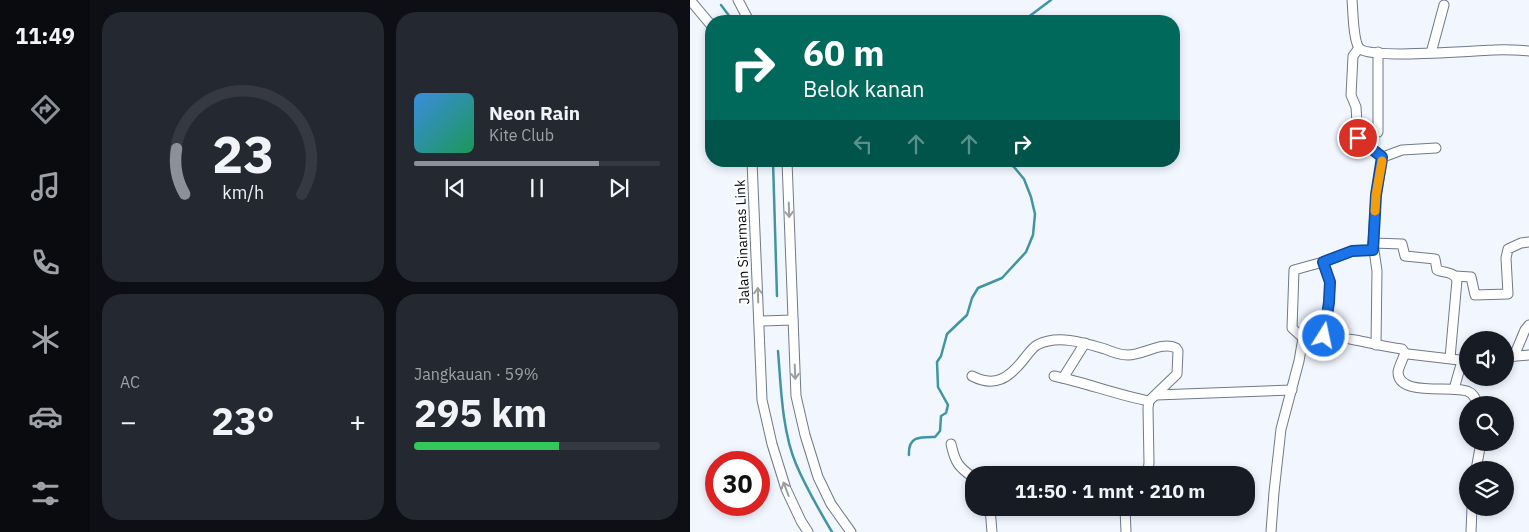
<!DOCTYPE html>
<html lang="id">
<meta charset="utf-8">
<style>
:root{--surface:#171b24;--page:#242831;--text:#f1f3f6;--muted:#9ea1a6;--line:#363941;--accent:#8c9099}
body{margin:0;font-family:"IBM Plex Sans",sans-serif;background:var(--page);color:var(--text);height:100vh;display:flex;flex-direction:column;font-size:19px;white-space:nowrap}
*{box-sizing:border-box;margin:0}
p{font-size:16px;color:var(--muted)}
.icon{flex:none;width:28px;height:28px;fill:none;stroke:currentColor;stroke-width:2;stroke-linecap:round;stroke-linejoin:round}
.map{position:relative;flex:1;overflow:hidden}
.side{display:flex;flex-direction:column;gap:12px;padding:12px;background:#0d0f14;width:600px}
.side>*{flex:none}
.top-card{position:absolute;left:15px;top:15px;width:475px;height:152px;border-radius:20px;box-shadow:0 2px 8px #0003;background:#00695c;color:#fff;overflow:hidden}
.controls{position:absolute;left:769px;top:331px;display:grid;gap:10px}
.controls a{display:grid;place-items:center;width:55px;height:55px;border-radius:50%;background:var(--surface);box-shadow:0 2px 8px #0003;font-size:25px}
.speed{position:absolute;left:15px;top:451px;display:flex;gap:10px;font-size:25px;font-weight:700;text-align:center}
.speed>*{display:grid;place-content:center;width:65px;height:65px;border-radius:50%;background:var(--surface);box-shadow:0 2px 8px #0003;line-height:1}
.speed .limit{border:8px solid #d22;background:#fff;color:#111}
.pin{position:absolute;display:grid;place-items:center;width:42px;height:42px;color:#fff;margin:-21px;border:2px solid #fff;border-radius:50%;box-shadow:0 1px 5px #0007}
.me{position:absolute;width:55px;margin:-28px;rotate:10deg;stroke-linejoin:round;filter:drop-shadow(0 0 4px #0008)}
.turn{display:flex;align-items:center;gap:18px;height:105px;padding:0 15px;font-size:22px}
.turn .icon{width:65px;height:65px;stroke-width:2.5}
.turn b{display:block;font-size:35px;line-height:42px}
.lanes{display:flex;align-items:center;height:48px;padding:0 15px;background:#0003;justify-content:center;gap:25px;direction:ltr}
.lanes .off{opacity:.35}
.big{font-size:38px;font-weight:700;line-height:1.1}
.side .widget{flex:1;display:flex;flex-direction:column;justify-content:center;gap:8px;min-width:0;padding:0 18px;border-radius:20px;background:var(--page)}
.side .dial{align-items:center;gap:0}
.dial svg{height:130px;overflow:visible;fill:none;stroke:var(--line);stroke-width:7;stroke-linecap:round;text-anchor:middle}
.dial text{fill:var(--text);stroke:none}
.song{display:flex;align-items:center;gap:15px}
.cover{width:60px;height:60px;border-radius:8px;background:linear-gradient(135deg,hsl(210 70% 55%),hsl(150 70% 35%))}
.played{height:5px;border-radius:2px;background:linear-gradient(90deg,var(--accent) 75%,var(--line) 75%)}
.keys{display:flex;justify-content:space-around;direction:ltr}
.heat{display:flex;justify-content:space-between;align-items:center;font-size:28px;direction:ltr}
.charge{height:8px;border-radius:4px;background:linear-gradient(90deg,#34c759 59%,var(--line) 0)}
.side .tiles{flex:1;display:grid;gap:12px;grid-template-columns:repeat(2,1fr)}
.trip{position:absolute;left:275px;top:466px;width:290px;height:50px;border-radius:20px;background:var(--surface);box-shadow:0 2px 8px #0003;font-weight:700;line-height:50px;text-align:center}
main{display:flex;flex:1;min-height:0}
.dock{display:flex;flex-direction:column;width:90px;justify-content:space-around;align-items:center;background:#090b0e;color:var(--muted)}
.dock .icon{width:35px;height:35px}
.dock .on{color:var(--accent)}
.dock b{font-size:22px;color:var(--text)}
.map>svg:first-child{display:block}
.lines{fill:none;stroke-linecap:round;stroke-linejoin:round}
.stream{stroke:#4195a3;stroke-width:2.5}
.minor-casing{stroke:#6f798b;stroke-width:11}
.minor{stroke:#fff;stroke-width:9}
.oneway{stroke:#9c9ea0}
.route-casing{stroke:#114b97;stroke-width:12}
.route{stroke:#1a73e8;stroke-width:9}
.slow{stroke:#f59e0b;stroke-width:9}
.labels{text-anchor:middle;stroke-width:4;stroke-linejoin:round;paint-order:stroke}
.street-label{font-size:14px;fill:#080c12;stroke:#fff}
</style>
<main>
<nav class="dock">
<b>11:49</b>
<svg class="icon on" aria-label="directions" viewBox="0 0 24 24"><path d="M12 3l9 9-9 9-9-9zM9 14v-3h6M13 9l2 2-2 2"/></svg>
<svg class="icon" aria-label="music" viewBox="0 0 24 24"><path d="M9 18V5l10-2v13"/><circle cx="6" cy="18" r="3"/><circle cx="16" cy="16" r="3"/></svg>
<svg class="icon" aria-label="phone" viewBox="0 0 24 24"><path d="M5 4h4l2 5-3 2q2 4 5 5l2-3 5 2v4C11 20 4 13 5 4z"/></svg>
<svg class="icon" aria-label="climate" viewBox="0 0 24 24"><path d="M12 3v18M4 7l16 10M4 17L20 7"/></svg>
<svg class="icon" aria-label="car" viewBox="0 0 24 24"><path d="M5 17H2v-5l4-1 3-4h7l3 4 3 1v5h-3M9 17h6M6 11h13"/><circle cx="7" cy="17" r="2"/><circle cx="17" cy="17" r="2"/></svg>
<svg class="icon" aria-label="filters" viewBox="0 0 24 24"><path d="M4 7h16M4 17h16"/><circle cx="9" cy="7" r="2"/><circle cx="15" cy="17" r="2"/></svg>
</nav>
<section class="side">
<div class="tiles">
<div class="widget dial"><svg viewBox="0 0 100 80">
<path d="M14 69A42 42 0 1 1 86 69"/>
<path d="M14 69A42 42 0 0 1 9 41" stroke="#8c9099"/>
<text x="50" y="56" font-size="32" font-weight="700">23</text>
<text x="50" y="72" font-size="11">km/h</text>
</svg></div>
<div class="widget">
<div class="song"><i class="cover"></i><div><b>Neon Rain</b><p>Kite Club</p></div></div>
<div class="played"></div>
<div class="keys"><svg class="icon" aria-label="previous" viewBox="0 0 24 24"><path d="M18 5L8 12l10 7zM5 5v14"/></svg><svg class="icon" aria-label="pause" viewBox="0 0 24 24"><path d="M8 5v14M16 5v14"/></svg><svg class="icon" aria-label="next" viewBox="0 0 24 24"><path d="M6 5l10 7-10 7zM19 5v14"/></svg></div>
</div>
<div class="widget"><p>AC</p>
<div class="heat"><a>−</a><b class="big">23°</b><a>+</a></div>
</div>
<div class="widget"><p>Jangkauan · 59%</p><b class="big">295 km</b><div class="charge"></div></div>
</div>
</section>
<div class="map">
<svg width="839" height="532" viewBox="0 0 839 532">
<rect width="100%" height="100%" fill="#f2f7ff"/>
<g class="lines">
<g class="stream">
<polyline points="31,5 43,21"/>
<polyline points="333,21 361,0"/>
<polyline points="83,161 87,296"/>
<path d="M88 351C91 387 92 431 106 464 116 488 129 510 142 532"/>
<path d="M219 455C218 436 230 437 245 437L250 431 251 416 256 413 258 405 248 387 247 362 251 356 257 334 277 315 282 298 288 288 312 278 336 252 343 235 345 214 341 197 334 179 324 167 313 161"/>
</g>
<g class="minor-casing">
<g id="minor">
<polyline points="0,0 21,25"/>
<polyline points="48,0 59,21"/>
<path d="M662 0C663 9 663 43 670 49 684 59 782 51 804 50 816 49 827 50 839 51"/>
<polyline points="669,48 663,56 661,95 666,107 668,139 693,157 686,195 683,243 687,271 686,345"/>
<polyline points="688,52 688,132"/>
<polyline points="741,53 754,5"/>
<polyline points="693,157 712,150 746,148"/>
<polyline points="62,161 72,400 82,444 96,489 111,521 118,532"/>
<polyline points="97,161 106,396 115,435 128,477 141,504 161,532"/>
<path d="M683 243 712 244 715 256 745 259 747 270C754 273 763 271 767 280L760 358"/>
<polyline points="633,262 640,282 639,302 634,336"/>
<polyline points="765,276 781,277 785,295 818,294 816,258 818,249 831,243 839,242"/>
<polyline points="69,321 103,320"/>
<polyline points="613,338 602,328 604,270 633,262 662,251 683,250"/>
<path d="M715 353C713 359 709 366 708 372 708 398 765 384 779 392 784 394 786 400 788 405"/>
<polyline points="824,356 835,330 839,325"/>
<polyline points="815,357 839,355"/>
<path d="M282 376C305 388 319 378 334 359 338 354 342 348 347 345 368 334 395 343 415 349 422 352 430 355 438 355 454 355 471 341 486 348L488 351 487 374 459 401 458 408 459 463 458 471 455 475"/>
<path d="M364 376C397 383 427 395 459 401"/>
<polyline points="373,378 395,343"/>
<polyline points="764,389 772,361"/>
<polyline points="466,395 602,390"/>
<path d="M261 444C265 462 268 467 284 478"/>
<polyline points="786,470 791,442"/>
<polyline points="300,508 302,532"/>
<polyline points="435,508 436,532"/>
<path d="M581 532 584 492 591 429 609 361 613 338 618 334C633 336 649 337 665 340 681 343 695 347 712 349L715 353 718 354 778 361"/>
<polyline points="781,532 782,508"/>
</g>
</g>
<use href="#minor" class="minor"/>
</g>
<defs><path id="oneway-shaft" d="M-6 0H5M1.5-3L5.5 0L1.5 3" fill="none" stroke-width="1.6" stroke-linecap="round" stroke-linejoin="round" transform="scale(1.25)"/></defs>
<g class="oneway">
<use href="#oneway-shaft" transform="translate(99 210) rotate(88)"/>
<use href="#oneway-shaft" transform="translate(68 295) rotate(-92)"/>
<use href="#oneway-shaft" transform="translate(105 372) rotate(88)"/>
<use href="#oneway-shaft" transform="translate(96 489) rotate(-111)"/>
</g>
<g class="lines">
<g class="route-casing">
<polyline id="route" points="634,336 639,302 640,282 633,262 662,251 683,250 686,195 692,157 668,138"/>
</g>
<use href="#route" class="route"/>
<polyline class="slow" points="685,211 686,195 692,161"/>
</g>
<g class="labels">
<g class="street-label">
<text transform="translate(52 242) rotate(-92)" y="5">Jalan Sinarmas Link</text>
</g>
</g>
</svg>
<div class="controls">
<a><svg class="icon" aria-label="sound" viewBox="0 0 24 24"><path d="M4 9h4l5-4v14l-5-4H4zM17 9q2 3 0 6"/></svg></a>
<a><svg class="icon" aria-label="search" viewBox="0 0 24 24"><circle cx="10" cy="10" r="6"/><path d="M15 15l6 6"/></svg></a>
<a><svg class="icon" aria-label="layers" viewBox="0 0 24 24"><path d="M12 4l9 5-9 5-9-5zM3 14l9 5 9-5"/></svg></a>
</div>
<div class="speed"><div class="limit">30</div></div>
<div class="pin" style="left:668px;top:138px;background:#d93025"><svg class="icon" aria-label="arrive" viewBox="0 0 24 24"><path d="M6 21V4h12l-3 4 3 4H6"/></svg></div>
<svg class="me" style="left:634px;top:336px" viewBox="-20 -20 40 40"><circle r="17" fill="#1a73e8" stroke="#fff" stroke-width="3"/><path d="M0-11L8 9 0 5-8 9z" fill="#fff"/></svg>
<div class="trip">11:50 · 1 mnt · 210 m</div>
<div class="top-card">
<div class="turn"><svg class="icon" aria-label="right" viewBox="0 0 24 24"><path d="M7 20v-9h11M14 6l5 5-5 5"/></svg><div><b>60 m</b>Belok kanan</div></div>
<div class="lanes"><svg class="icon off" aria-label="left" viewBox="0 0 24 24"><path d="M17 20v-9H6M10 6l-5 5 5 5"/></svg><svg class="icon off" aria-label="ahead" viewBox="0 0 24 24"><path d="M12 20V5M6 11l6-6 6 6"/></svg><svg class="icon off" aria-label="ahead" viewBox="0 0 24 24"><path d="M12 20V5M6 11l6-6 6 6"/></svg><svg class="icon" aria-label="right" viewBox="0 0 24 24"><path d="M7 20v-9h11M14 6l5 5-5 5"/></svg></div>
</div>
</div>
</main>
